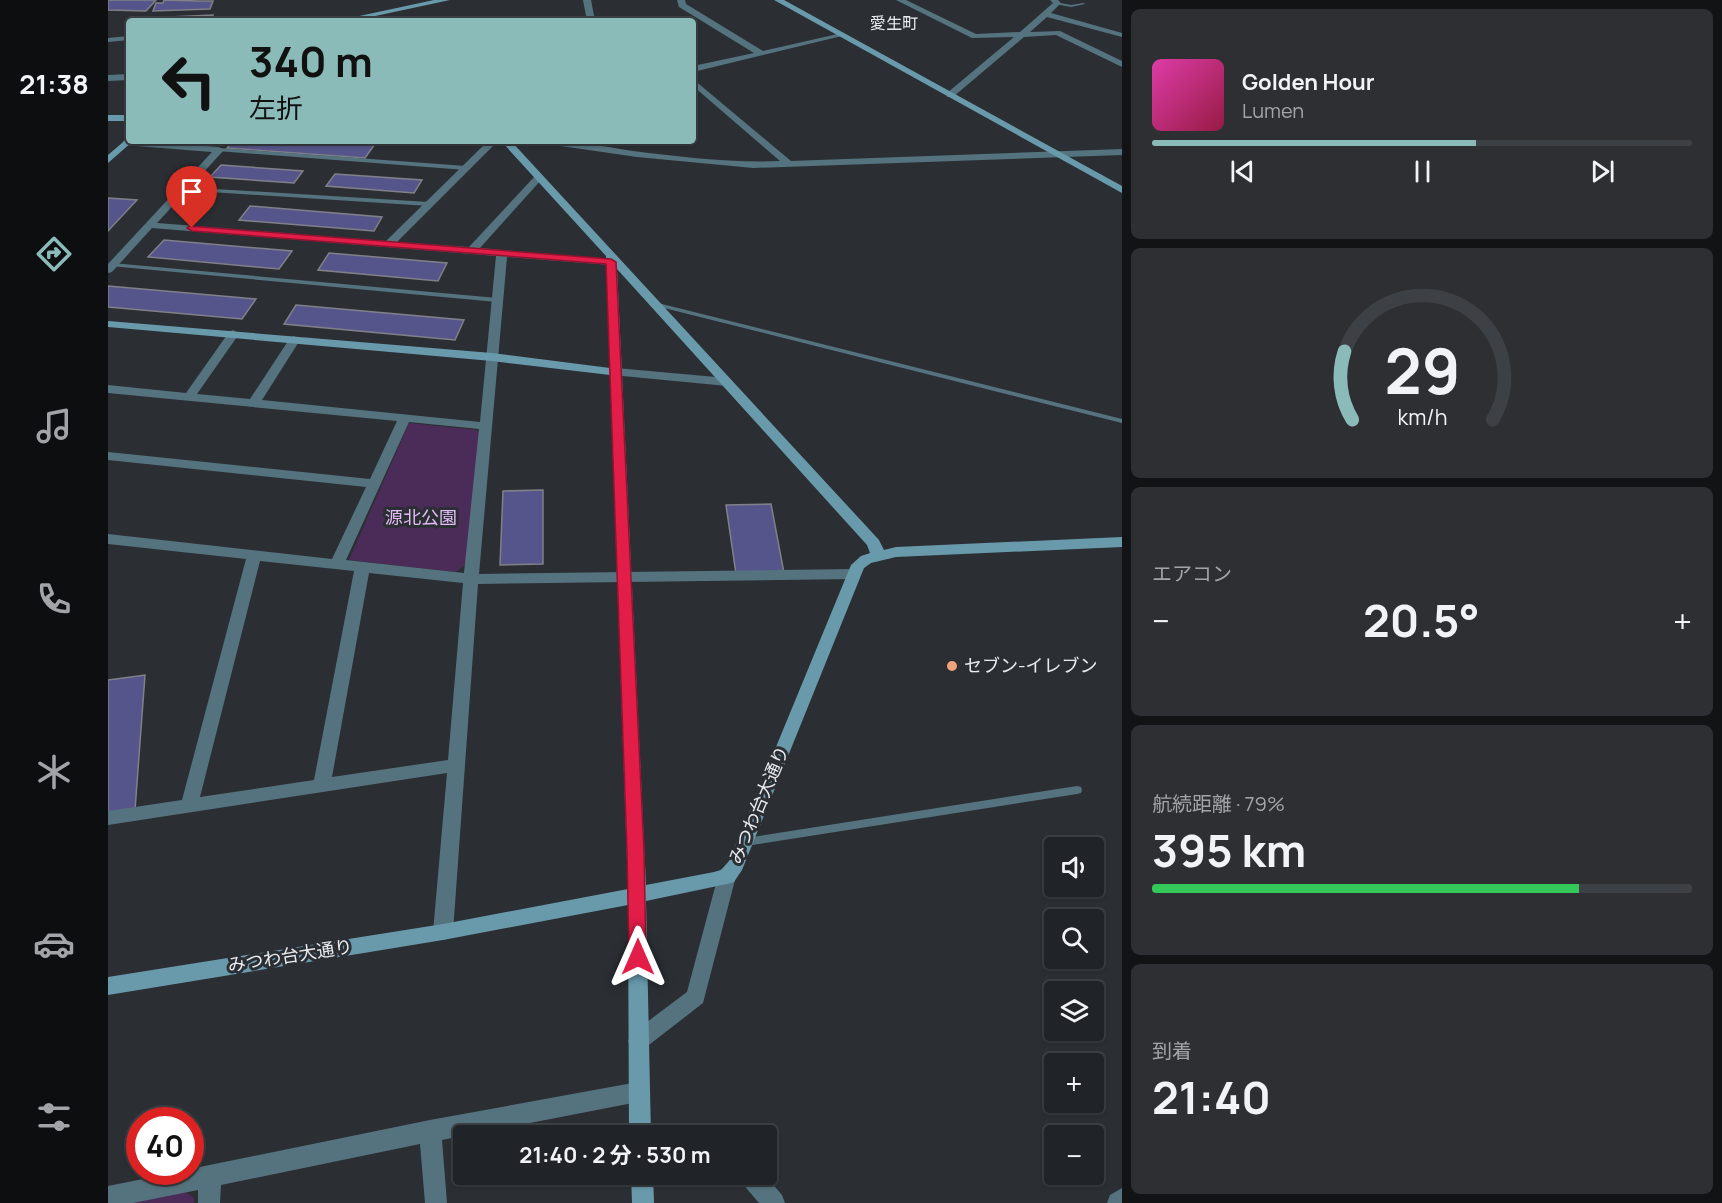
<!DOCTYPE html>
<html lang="ja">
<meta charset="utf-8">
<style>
:root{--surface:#202327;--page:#2d2f33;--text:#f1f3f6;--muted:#a2a4a7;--line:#3d4044;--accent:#8bbbb9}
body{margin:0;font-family:Manrope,"Noto Sans JP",sans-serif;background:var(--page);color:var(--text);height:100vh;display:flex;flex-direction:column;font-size:22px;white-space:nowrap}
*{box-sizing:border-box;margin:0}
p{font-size:20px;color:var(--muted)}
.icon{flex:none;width:33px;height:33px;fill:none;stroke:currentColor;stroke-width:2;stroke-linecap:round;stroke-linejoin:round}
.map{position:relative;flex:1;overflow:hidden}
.drawer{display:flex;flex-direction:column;gap:9px;padding:9px;background:#121315;width:600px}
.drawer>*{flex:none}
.banner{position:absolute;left:18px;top:18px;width:570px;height:126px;border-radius:6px;box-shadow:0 2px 4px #0004,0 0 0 2px var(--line);background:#8bbbb9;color:#111;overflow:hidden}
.buttons{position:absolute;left:936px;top:837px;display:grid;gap:12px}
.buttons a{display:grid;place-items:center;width:60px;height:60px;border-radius:6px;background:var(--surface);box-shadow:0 2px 4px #0004,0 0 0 2px var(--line);font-size:30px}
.speed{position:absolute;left:18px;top:1107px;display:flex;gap:12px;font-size:30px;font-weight:700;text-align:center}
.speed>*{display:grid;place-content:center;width:78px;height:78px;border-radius:50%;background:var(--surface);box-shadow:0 2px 4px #0004,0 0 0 2px var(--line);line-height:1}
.speed .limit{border:9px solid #d22;background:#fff;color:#111}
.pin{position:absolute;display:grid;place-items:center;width:51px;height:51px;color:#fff;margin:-62px -26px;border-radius:50% 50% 50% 0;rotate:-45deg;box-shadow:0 0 6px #0007}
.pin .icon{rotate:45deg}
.me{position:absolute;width:66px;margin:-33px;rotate:0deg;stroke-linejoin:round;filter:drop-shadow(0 0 4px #0008)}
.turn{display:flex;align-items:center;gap:21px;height:126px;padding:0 24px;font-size:27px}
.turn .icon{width:78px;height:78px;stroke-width:2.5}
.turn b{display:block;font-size:42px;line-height:51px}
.big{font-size:45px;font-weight:700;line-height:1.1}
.drawer .tile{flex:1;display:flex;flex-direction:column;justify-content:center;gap:9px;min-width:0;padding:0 21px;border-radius:9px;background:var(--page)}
.drawer .dial{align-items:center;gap:0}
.dial svg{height:156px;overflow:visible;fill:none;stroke:var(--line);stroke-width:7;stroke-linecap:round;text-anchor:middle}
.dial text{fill:var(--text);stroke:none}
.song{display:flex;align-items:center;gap:18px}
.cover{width:72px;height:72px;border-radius:9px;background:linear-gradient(135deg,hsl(320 70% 55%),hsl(340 70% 35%))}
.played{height:6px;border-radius:3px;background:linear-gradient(90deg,var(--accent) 60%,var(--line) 60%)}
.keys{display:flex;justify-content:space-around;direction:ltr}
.heat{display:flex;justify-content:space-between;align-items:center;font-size:33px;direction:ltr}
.charge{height:9px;border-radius:4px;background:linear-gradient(90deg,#34c759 79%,var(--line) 0)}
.trip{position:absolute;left:345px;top:1125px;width:324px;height:60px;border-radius:6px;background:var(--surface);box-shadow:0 2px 4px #0004,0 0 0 2px var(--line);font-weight:700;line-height:60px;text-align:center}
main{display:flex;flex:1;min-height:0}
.tabs{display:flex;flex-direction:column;width:108px;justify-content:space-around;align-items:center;background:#0d0e10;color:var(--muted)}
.tabs .icon{width:42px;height:42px}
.tabs .current{color:var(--accent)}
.tabs b{font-size:27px;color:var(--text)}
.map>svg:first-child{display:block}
.green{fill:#4b2c58}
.building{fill:#56558b;stroke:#808088;stroke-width:1.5}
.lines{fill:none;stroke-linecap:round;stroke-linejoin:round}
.lane{fill:#55737e;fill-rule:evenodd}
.street{fill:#55737e;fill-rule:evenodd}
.secondary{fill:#699aab;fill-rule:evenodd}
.route{fill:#e11d48;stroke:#92132f;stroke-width:1.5}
.poi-dot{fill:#f0a27a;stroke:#2b2f34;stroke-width:2}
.labels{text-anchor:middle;stroke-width:6;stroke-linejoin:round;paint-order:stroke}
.far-neighbourhood-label{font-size:16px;fill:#e8ebee;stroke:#2b2f34}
.park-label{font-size:18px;fill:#e3bbf7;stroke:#2b2f34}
.poi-label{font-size:18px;fill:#e8ebee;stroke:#2b2f34;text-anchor:start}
.street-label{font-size:18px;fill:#e8ebee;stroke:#2b2f34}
</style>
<main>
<nav class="tabs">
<b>21:38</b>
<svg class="icon current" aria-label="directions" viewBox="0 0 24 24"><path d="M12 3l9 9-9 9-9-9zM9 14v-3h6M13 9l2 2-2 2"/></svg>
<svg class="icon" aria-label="music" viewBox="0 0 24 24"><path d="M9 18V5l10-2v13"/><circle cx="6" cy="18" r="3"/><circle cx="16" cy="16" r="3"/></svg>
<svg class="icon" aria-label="phone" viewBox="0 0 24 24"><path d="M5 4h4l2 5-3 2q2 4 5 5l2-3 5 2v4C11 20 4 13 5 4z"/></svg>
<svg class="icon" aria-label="climate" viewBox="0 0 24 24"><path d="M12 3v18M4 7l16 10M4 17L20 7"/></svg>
<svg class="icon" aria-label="car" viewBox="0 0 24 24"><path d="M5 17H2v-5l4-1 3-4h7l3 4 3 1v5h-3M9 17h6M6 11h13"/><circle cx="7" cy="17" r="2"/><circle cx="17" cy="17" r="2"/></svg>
<svg class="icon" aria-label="filters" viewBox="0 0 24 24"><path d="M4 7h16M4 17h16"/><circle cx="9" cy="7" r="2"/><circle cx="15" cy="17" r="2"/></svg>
</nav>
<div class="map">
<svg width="1014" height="1203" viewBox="0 0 1014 1203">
<rect width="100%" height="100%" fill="#2b2f34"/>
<g class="green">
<polygon points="301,423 369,430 372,434 359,564 347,572 241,560"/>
<polygon points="73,1189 86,1198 86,1203 4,1203"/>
</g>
<g class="building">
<polygon points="0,0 48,0 38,11 0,10"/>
<polygon points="56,0 91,1 105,1 102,9 45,11 48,3 55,3"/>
<polygon points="105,15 103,21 37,21 38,18"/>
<polygon points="125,141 223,141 267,144 257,158 119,148"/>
<polygon points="113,165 195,171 186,183 102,177"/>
<polygon points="227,174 314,180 306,193 218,186"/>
<polygon points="0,198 29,200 0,231"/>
<polygon points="142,206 274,217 266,231 131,220"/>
<polygon points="56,240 184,251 171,269 40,257"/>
<polygon points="221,253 339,263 330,281 210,270"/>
<polygon points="0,286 148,299 134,319 0,307"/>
<polygon points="188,305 356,320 347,340 176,324"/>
<polygon points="435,490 435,564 392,565 395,491"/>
<polygon points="663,504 676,573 628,574 618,505"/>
<polygon points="37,675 27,810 0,814 0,680"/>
</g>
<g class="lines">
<g class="lane">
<polygon points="947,2 963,5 975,3 977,4 963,7 947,4"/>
<polygon points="111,148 358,166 361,168 358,170 109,151 109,149"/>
<polygon points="74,187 321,202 324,204 321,206 72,190 72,188"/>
<polygon points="4,263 389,298 392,300 389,302 2,266 1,265"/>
<polygon points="550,303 1014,419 1014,423 548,306 548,304"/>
<polygon points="969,786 973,787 974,790 973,793 969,794 638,846 634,845 633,842 634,839 638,838"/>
</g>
<g class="street">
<polygon points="475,0 483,0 487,21 479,21"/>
<polygon points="569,0 577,0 578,4 655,51 734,33 738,35 585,72 585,66 646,53 571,7"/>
<polygon points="788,0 798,0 868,34 912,32 945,3 942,0 950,0 953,3 943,13 1014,33 1014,37 939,17 922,32 952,31 1014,61 1014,67 948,35 916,37 845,97 839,97 839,93 906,37 864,38"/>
<polygon points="21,36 21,40 0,42 0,38"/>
<polygon points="21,74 21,80 0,81 0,75"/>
<path d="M585 79 683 161 1014 149V155L645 168 529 157 439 144 434 141C465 141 495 146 525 151 573 157 624 163 672 161L585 86Z"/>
<path d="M18 140 111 147 116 150 49 223 278 241 380 141H390L289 242 361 247 428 175 431 174 436 177 434 179 372 248 507 260V264L503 265 399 257 371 574 746 569 753 574 746 579 370 584 345 932 342 938 335 940 328 938 325 932 339 773 0 825V811L74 800 138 559 0 544V534L224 559 258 487 0 460V452L262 479 289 421 0 393V385L78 393 121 332 125 330 131 334 89 394 142 399 182 338 186 336 192 340 154 400 372 422 388 256 44 228 4 272 0 273V264L104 152 15 145V141ZM301 422 371 429 356 573 238 560ZM152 561 246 571 206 780 92 797ZM261 573 355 583 340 760 224 777Z"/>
<polygon points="508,368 619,378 625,382 619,386 504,375 502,372"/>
<polygon points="619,868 626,870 628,876 595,1003 537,1048 530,1051 523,1048 520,1041 523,1034 579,992 610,876 612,870"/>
<polygon points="530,1082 537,1085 541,1092 537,1099 530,1102 334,1140 339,1203 317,1203 312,1144 113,1185 112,1203 90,1203 90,1190 25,1203 0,1203 0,1186 70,1172 82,1172 82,1169 322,1120"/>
<polygon points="630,1174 656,1174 674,1195 677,1203 651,1203 633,1182"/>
<polygon points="1014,1188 1014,1203 999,1203 1002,1195"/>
</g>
<g class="secondary">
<polygon points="326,0 342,0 244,21 228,21"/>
<polygon points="666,0 676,0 1014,186 1014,193"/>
<rect x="0" y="115" width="21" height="6"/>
<polygon points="21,137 21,141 24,142 0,163 0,155"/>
<path d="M393 141H403L771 540 776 550 788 547 1014 537V547L788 557 763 563 756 568 634 870 626 882 619 884 538 901 543 1136H521L520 905 335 940 0 995V977L335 924 520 889 502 375 384 361 0 327V321L384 353 502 368 498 256ZM509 269 759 545 762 553 753 556 743 565 621 861 613 870 606 872 538 885Z"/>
<polygon points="523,1174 545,1174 546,1203 524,1203"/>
</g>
</g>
<polygon class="route" points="81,226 503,259 508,262 536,851 538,957 536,963 530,965 523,963 521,957 519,851 498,264 84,231 79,228"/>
<circle class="poi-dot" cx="844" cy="666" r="6"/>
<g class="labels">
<g class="far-neighbourhood-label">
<text x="786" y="29">愛生町</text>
</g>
<g class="park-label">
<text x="313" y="524">源北公園</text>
</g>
<g class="poi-label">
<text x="856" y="672">セブン-イレブン</text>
</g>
<g class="street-label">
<text transform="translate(651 805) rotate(-67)" y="6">みつわ台大通り</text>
<text transform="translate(182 956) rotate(-9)" y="6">みつわ台大通り</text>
</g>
</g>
</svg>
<div class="buttons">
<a><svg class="icon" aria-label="sound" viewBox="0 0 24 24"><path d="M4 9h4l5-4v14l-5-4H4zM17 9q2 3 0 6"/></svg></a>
<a><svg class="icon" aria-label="search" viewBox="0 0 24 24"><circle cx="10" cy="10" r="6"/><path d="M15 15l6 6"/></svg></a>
<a><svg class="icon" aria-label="layers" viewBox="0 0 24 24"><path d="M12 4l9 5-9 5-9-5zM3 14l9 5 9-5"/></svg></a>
<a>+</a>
<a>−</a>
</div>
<div class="speed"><div class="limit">40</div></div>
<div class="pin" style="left:84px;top:228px;background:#d93025"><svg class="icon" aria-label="arrive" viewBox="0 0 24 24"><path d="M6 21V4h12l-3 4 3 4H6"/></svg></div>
<svg class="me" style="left:530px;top:957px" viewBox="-20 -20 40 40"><path d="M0-17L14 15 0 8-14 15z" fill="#e11d48" stroke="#fff" stroke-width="4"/></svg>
<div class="trip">21:40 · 2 分 · 530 m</div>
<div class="banner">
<div class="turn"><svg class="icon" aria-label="left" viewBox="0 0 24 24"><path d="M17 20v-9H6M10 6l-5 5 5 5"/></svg><div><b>340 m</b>左折</div></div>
</div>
</div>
<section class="drawer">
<div class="tile">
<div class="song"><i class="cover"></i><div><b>Golden Hour</b><p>Lumen</p></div></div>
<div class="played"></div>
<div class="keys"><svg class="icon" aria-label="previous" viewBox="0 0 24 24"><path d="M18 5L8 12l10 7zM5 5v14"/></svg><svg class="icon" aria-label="pause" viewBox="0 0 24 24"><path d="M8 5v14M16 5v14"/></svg><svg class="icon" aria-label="next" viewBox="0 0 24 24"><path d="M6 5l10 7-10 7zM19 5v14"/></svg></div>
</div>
<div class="tile dial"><svg viewBox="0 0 100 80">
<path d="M14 69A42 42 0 1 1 86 69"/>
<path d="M14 69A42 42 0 0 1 10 34" stroke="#8bbbb9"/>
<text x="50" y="56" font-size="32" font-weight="700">29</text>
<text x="50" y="72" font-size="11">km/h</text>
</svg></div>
<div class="tile"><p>エアコン</p>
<div class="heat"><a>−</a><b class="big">20.5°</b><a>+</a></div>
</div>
<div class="tile"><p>航続距離 · 79%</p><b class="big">395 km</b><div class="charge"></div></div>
<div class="tile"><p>到着</p><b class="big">21:40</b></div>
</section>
</main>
